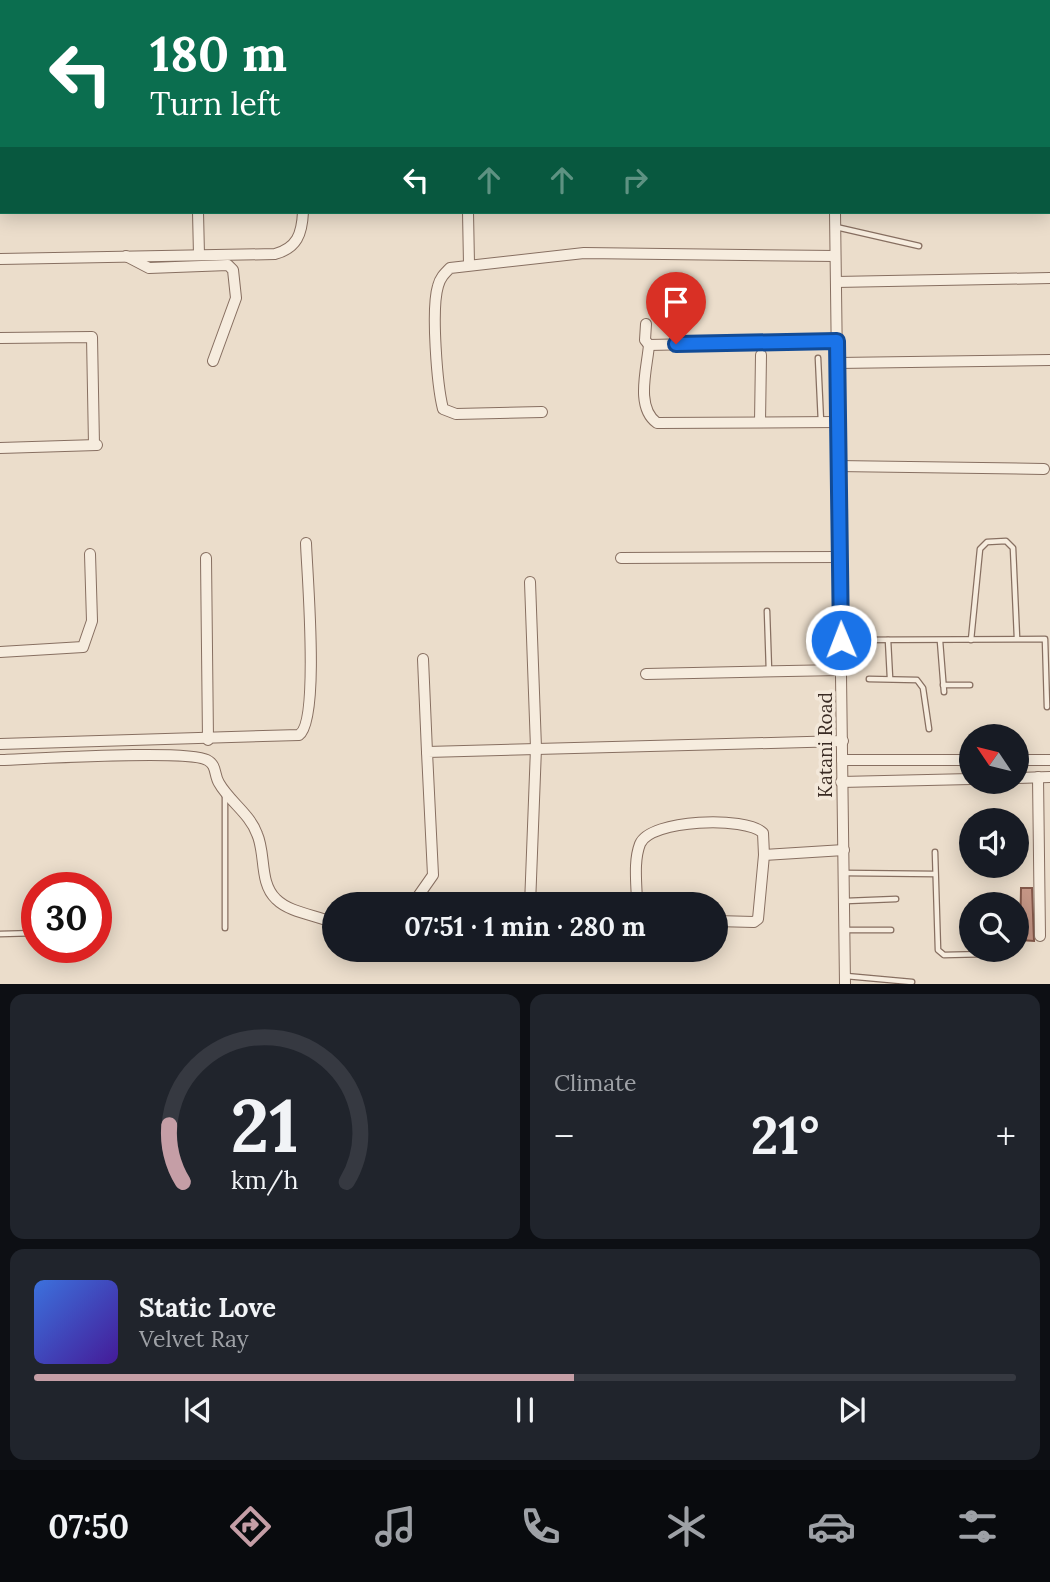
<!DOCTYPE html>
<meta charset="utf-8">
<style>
:root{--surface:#171b24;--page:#20242c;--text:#f1f3f6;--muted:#9ea1a6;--line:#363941;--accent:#c59ea6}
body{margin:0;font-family:Lora,serif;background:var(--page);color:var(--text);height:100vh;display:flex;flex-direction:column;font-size:26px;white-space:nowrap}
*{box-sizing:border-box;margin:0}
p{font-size:23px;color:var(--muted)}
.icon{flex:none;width:38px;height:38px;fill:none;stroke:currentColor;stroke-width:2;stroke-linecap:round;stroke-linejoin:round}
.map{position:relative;height:984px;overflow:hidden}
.panel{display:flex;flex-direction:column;gap:10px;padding:10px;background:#0d0f14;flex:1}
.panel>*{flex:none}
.guide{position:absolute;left:0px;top:0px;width:1050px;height:214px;box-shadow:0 4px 18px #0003;background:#0b6e4f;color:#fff;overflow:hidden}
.needle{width:46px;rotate:305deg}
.tools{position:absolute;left:959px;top:724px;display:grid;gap:14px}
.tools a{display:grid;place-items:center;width:70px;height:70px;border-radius:50%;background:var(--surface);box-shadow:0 4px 18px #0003;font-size:35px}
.speed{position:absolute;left:21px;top:872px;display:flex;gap:14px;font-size:35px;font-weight:700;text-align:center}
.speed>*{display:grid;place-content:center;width:91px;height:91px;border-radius:50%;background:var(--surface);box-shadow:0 4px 18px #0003;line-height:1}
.speed .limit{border:10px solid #d22;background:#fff;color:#111}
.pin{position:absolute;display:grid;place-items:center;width:60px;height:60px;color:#fff;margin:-72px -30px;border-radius:50% 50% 50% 0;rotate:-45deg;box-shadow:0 0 7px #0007}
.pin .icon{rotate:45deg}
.me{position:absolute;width:77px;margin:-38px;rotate:359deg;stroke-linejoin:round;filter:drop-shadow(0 0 5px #0008)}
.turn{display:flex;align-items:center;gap:24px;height:147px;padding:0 35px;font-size:32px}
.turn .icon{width:91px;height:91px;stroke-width:2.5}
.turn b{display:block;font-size:49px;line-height:60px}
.lanes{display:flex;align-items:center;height:66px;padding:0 35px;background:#0003;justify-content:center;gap:35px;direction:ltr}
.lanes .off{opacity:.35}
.big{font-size:52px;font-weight:700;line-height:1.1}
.panel .tile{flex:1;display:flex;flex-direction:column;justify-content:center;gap:10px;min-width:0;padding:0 24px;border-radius:14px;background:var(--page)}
.panel .dial{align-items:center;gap:0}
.dial svg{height:182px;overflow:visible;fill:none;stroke:var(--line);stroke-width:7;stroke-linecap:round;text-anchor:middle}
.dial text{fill:var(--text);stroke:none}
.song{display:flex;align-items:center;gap:21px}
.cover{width:84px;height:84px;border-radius:10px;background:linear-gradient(135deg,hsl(220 70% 55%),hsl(260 70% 35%))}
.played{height:7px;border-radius:4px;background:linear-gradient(90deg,var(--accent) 55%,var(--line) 55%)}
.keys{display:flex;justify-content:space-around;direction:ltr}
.heat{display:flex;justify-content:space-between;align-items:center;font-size:38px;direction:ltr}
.panel .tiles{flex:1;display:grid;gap:10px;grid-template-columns:1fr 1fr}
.tile:last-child{grid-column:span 2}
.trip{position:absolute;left:322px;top:892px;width:406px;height:70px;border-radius:35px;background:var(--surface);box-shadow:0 4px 18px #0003;font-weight:700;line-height:70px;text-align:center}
.menu{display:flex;height:112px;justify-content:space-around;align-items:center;background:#090b0e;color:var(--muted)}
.menu .icon{width:49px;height:49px}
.menu .active{color:var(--accent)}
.menu b{font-size:32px;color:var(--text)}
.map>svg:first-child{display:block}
.building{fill:#c59685;stroke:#835849;stroke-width:2}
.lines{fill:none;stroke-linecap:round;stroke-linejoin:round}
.lane-casing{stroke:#876f61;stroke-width:7}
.street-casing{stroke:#876f61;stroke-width:12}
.lane{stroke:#f6ecde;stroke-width:4.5}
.street{stroke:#f6ecde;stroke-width:10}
.route-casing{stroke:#114b97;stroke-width:18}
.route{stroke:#1a73e8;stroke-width:12}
.labels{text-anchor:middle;stroke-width:7;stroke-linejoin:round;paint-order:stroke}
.street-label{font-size:19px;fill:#392a23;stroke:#f3e8da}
</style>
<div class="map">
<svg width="1050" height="984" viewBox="0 0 1050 984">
<rect width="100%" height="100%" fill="#ebddcb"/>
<polygon class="building" points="1021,888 1032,888 1034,941 1020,940"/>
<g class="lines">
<g class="lane-casing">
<g id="lane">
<polyline points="836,227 919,246"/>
<polyline points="818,358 821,422"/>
<polyline points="767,611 769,671"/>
<polyline points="842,640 1045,639 1047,707"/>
<polyline points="888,640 890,678"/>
<polyline points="971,640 980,549 987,542 1006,541 1013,548 1017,638"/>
<polyline points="940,641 944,692"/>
<polyline points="869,679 917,680 923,688 929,729"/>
<polyline points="943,685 970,685"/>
<polyline points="935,852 938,950 944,955 987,954"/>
<polyline points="845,873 935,874"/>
<polyline points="846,901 896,899"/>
<polyline points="225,928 225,796"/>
<polyline points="846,930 891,930"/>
<polyline points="0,934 37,933"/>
<polyline points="846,976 912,982"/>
</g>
</g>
<g class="street-casing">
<g id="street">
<polyline points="835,0 835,2"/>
<polyline points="887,2 887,0"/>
<polyline points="0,65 2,65"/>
<polyline points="0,190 2,190"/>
<polyline points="198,212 199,255"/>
<polyline points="468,212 469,264"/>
<polyline points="835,212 845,984"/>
<polyline points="126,256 149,268 228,265 233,270 236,298 213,361"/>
<path d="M0 259 275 254C297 248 302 234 303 212"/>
<polyline points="836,282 1050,278"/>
<polyline points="646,324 645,340 649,345 837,341"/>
<polyline points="0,338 92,337 94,445"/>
<path d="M649 345C647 369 635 407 657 423L837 422"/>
<polyline points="838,363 1050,360"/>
<path d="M542 412 456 414 443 409C437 385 431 309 438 286 440 278 444 274 450 268L584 253 835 256"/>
<polyline points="760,422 761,355"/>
<polyline points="0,448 97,445"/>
<polyline points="837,466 1044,469"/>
<polyline points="206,558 208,740"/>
<polyline points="621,558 840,557"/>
<polyline points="0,652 83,647 92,621 90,554"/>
<polyline points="423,659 427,752"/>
<polyline points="646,674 841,670"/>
<path d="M0 744 299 735C320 721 307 574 306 543"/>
<path d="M0 760C34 759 187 749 207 760 217 765 214 775 219 783 229 801 250 814 257 834 266 854 259 883 276 899 290 913 316 915 334 923"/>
<polyline points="842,760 971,760"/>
<polyline points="1017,760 1050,760"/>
<polyline points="1038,777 1040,936"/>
<polyline points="1017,778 1050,777"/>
<polyline points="841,782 971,779"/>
<polyline points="412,905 433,875 427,752 843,741"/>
<polyline points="530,905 536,748 530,582"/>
<path d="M637 905C637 886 633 862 640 844 650 819 746 816 763 833L764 855"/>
<polyline points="716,921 754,922 758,919 764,855 844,850"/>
<polyline points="528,956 528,950"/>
</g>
</g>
<use href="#lane" class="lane"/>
<use href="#street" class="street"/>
</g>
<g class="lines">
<g class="route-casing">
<polyline id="route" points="676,344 837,341 841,640"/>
</g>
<use href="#route" class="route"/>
</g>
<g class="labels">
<g class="street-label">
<text transform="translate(825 745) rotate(-90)" y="7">Katani Road</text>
</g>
</g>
</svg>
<div class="tools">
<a><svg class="needle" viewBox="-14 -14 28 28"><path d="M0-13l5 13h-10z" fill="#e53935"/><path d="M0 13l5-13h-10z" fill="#9ea1a6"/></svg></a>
<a><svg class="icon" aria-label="sound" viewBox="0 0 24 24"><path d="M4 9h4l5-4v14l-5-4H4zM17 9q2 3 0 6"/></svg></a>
<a><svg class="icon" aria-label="search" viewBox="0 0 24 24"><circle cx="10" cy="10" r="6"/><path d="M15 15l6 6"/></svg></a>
</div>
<div class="speed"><div class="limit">30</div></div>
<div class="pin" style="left:676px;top:344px;background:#d93025"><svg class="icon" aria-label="arrive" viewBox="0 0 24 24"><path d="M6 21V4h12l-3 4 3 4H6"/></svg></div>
<svg class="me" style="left:841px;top:640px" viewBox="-20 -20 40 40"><circle r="17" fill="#1a73e8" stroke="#fff" stroke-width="3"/><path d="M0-11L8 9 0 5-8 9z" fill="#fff"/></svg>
<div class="trip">07:51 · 1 min · 280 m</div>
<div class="guide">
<div class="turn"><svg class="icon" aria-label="left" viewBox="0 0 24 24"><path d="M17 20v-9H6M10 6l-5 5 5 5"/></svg><div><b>180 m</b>Turn left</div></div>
<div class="lanes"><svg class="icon" aria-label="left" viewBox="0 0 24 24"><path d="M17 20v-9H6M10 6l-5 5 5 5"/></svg><svg class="icon off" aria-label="ahead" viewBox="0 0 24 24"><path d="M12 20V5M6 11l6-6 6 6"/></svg><svg class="icon off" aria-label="ahead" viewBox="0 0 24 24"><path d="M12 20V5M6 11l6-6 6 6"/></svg><svg class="icon off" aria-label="right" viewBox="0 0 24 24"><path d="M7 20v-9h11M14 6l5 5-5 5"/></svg></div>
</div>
</div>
<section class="panel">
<div class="tiles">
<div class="tile dial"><svg viewBox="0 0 100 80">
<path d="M14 69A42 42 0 1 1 86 69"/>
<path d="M14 69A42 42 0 0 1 8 44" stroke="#c59ea6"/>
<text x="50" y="56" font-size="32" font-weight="700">21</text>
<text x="50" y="72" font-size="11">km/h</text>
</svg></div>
<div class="tile"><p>Climate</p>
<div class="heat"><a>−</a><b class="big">21°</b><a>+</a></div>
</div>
<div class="tile">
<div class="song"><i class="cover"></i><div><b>Static Love</b><p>Velvet Ray</p></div></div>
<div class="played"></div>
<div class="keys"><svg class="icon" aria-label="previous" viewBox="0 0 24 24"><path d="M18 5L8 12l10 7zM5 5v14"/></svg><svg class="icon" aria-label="pause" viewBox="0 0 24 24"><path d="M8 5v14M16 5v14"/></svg><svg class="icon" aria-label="next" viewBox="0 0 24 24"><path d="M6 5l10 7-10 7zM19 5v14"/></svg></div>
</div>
</div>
</section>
<nav class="menu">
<b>07:50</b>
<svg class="icon active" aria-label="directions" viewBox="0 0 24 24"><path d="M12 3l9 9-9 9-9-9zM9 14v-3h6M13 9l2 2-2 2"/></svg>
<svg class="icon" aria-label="music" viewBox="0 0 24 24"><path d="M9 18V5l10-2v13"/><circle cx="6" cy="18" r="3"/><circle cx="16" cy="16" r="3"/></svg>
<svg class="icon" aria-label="phone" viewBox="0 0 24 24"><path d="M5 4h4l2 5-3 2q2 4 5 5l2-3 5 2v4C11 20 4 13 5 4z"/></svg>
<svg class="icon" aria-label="climate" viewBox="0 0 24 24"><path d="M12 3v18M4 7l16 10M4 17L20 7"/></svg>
<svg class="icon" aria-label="car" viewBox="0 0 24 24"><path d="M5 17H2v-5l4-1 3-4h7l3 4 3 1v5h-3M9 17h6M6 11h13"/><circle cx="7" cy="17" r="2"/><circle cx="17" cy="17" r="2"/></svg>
<svg class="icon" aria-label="filters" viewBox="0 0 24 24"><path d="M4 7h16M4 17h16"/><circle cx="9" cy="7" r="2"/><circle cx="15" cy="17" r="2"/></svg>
</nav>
